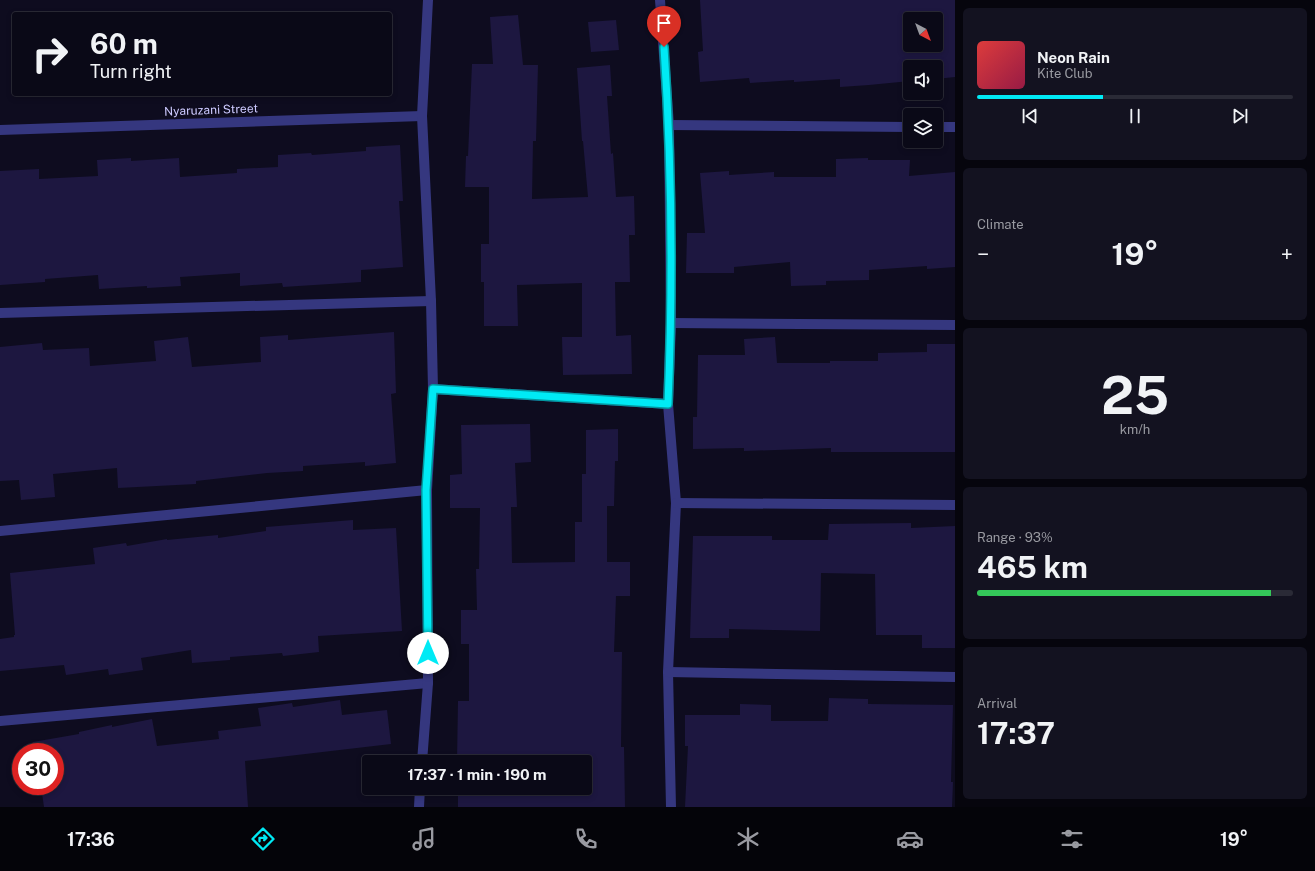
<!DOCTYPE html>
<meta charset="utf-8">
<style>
:root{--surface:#0a0917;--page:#131220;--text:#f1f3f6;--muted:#999aa1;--line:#2a2a36;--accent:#00eaf5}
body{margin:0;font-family:"Public Sans",sans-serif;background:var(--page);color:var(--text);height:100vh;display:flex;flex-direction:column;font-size:15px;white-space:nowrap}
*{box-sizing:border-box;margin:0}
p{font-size:13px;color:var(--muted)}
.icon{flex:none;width:22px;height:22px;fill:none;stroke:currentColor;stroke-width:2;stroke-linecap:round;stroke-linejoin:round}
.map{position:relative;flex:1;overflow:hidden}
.panel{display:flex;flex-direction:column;gap:8px;padding:8px;background:#06050d;width:360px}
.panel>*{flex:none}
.banner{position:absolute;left:12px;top:12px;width:380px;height:84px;border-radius:4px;box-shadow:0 2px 6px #0003,0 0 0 1px var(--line);background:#0a0917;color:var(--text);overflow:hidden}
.needle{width:26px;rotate:139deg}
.controls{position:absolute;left:903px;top:12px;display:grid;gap:8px}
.controls a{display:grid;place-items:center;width:40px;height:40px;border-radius:4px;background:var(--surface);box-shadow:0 2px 6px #0003,0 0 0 1px var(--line);font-size:20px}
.speed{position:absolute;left:12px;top:743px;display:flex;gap:8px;font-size:20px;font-weight:700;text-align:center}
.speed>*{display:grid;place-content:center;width:52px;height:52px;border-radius:50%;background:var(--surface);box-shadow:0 2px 6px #0003,0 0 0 1px var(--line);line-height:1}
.speed .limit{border:6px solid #d22;background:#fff;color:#111}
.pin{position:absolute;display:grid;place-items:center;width:34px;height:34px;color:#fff;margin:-41px -17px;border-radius:50% 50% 50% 0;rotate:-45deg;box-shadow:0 0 4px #0007}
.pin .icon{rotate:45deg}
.me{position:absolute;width:44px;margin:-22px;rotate:0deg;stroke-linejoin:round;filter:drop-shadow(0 0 3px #0008)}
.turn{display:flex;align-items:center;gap:14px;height:84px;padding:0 12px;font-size:18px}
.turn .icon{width:52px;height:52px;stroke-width:2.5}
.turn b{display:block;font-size:28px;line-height:34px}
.big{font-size:30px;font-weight:700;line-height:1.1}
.panel .card{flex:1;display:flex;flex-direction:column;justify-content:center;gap:6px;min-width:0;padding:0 14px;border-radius:6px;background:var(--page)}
.panel .dial{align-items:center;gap:0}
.dial b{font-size:52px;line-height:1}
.song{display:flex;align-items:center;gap:12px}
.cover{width:48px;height:48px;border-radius:6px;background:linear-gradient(135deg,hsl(0 70% 55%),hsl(340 70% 35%))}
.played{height:4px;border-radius:2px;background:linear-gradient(90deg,var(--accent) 40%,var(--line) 40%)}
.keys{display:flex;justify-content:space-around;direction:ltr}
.heat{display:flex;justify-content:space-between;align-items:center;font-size:22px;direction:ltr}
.charge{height:6px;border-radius:3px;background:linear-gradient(90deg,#34c759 93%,var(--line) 0)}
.trip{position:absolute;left:362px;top:755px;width:230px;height:40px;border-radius:4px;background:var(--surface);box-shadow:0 2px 6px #0003,0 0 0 1px var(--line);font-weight:700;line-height:40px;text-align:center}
.menu{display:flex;height:64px;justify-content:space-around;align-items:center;background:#040409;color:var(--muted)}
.menu .icon{width:28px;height:28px}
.menu .on{color:var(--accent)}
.menu b{font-size:18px;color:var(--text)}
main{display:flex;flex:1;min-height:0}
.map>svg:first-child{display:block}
.building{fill:#1d1740;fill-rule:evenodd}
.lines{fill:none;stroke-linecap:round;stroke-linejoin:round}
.street{stroke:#35377f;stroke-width:10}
.route-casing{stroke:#00989f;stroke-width:10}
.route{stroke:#00eaf5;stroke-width:7}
.labels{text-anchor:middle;stroke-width:4;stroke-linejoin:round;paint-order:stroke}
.street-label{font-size:12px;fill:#cdcaff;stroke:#0e0c1f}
</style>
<main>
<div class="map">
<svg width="955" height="807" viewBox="0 0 955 807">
<rect width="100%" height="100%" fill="#0e0c1f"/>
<g class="building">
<path d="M700 0H955V77L936 79V67H910V81L869 85 840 87V79L794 82V80L750 83 749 78 700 82 698 52 703 51ZM910 19H936V45H910Z"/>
<polygon points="518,15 523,65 538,65 536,141 533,141 532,199 588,197 583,141 582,141 577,68 610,65 612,96 607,96 611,154 613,153 616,197 634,196 635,235 629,235 630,282 615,282 616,336 631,335 632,374 563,375 562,337 582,337 582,283 517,285 518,326 484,326 484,282 481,282 481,244 489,244 489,187 465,187 466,156 468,156 472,64 493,64 490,17"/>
<polygon points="616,20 619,50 591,52 588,22"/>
<polygon points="400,145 403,201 399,201 403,267 361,270 361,282 283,287 282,283 240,286 240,273 180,277 181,286 147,288 147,286 99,289 98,275 45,279 45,282 0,285 0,171 39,169 39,179 98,176 97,160 131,158 131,161 179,158 180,177 237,173 237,169 278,167 278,155 311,153 312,155 366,151 366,147"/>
<polygon points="868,158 868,160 910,160 909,176 955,172 955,267 927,269 927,266 869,270 869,280 826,281 826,285 791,286 790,262 734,267 734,273 686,273 687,233 705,233 700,173 729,171 729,175 774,172 774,177 836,177 836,159"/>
<polygon points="394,332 396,393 391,394 396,463 365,466 365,462 303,466 303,471 267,473 196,481 196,484 118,488 117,468 53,474 55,497 21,500 19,480 0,481 0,347 42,343 43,350 89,348 90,366 156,361 154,341 188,337 192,367 261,362 260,337 288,335 288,340"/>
<polygon points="775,337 777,363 830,363 830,361 878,361 878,353 927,352 927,344 955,344 955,452 831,452 831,448 744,451 744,448 693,449 693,417 697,417 698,355 745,355 744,339"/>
<polygon points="530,424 531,462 515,463 517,507 511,507 512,563 575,562 575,522 582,522 582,474 586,474 586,430 618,429 618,461 615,461 614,506 607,506 607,562 630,562 630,596 616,596 614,652 622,652 621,747 624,747 625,807 458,807 458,788 585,788 585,762 457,762 458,701 469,701 469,644 461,644 461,610 477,610 476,569 479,569 480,508 450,508 450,475 462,474 461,425"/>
<polygon points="353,520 353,530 396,528 402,631 318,636 319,652 283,656 282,653 230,657 230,660 192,663 191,650 141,658 143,670 109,675 108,669 66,675 64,665 0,671 0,639 14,637 14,635 15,635 10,573 95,564 93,548 126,543 127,546 167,539 167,540 218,535 218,538 266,531 266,527"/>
<polygon points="911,523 911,528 955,526 955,648 922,648 922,635 876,635 875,574 821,573 820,631 729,629 729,638 690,638 693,536 772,536 772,540 828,540 829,524"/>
<polygon points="829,698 868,699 868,704 953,705 951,782 953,782 952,807 685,807 688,746 685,746 685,715 740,715 740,704 771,705 771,721 828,721"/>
<polygon points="340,700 342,715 387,710 391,744 245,761 248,807 44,807 41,786 55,786 55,752 35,752 33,742 79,734 79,732 112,725 112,727 152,719 157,746 219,739 218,731 261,726 258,708 292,703 293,707"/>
</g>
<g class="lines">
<g class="street">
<polyline points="660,0 669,125 671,323 668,404 676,503 668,672 671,807"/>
<polyline points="669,125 910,127"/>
<polyline points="936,127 955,127"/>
<polyline points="0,130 422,116"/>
<polyline points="0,313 431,301"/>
<polyline points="671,323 955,325"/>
<polyline points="433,389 668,404"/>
<polyline points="676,503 955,505"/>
<polyline points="0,531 427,490"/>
<polyline points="668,672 955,677"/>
<polyline points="0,721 428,683"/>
<polyline points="422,762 428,683 427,490 433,389 431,301 422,116 428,0"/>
<polyline points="419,807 420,788"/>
</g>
</g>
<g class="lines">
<g class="route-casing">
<path id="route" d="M428 653 426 490 433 389 668 404C673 285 672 166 664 47"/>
</g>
<use href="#route" class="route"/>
</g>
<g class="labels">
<g class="street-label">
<text transform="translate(211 110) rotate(-2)" y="4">Nyaruzani Street</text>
</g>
</g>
</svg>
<div class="controls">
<a><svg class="needle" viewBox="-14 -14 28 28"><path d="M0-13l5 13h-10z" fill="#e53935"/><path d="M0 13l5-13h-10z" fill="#999aa1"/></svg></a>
<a><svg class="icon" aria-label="sound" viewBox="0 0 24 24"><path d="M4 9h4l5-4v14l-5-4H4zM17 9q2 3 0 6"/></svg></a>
<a><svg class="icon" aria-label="layers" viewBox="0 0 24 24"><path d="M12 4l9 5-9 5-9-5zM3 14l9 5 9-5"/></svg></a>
</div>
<div class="speed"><div class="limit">30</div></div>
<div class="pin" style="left:664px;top:47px;background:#d93025"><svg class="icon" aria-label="arrive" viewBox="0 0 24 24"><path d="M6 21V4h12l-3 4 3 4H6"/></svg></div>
<svg class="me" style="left:428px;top:653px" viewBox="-20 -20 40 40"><circle r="19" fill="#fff"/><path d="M0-13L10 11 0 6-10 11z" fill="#00eaf5"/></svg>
<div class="trip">17:37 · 1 min · 190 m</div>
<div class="banner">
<div class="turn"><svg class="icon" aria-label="right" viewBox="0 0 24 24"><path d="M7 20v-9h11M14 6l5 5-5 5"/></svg><div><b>60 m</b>Turn right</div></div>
</div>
</div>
<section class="panel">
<div class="card">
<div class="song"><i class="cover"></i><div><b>Neon Rain</b><p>Kite Club</p></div></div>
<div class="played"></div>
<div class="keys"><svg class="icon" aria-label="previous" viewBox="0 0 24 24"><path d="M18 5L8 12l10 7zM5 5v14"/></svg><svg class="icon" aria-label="pause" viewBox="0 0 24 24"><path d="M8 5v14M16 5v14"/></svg><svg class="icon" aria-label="next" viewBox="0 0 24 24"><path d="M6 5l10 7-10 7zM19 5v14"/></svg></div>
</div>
<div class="card"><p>Climate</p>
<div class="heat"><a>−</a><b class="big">19°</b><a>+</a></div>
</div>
<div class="card dial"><b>25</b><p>km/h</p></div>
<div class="card"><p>Range · 93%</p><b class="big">465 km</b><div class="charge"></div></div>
<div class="card"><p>Arrival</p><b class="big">17:37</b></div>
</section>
</main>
<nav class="menu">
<b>17:36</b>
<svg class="icon on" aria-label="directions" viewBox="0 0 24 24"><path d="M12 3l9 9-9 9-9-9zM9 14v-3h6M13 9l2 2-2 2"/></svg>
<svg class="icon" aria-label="music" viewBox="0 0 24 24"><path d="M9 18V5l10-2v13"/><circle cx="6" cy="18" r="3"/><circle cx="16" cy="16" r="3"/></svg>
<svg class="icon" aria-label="phone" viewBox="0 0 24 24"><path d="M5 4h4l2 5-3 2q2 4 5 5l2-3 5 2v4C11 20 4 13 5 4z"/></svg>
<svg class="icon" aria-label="climate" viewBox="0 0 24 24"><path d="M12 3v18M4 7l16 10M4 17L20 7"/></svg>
<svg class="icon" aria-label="car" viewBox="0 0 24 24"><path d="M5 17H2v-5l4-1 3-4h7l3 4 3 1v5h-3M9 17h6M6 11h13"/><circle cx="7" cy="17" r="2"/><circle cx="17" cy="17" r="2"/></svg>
<svg class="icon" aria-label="filters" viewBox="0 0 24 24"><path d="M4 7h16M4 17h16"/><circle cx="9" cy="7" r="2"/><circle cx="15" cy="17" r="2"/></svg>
<b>19°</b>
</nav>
